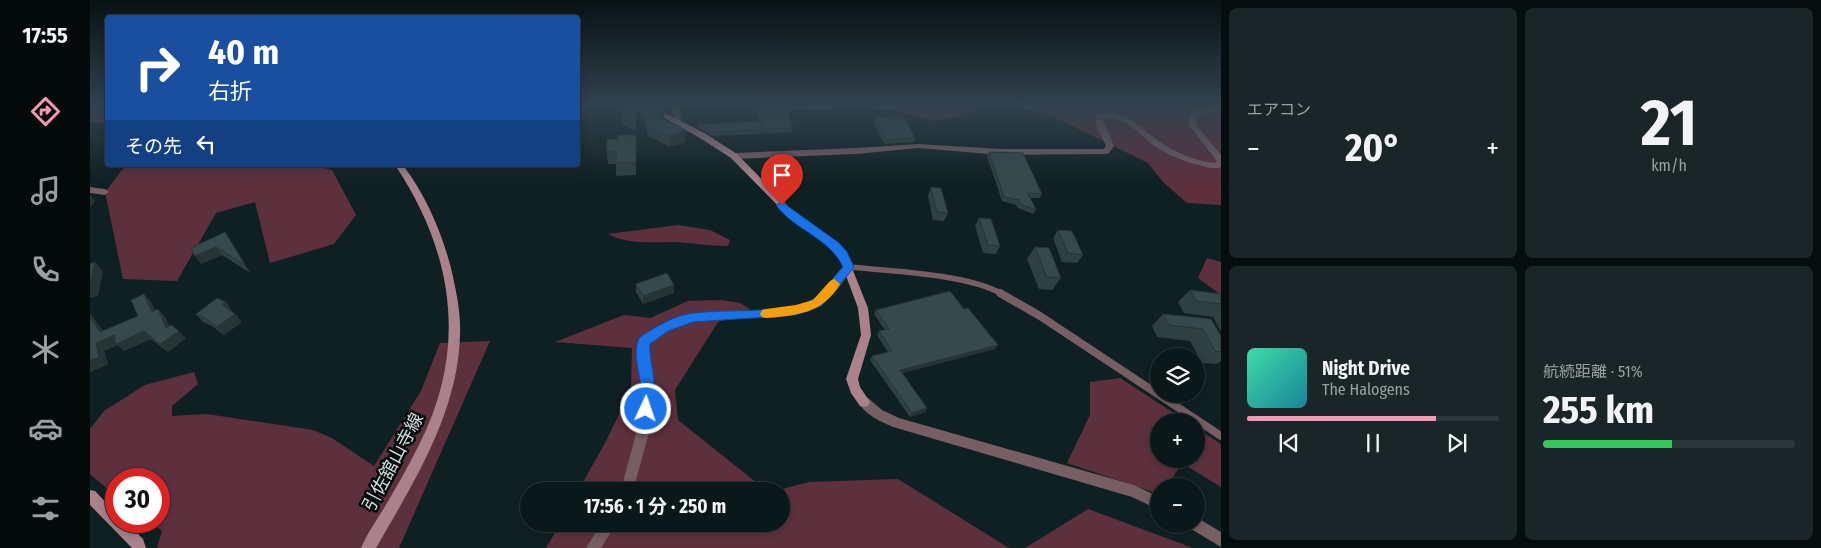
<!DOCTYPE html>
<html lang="ja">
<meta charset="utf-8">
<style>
:root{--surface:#0b181a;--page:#192527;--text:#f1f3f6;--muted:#9aa0a2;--line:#2b3739;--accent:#f19ab1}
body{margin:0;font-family:"Fira Sans Condensed","Noto Sans JP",sans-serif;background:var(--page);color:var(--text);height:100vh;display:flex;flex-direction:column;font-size:19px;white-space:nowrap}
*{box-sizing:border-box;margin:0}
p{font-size:16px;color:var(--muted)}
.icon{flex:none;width:28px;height:28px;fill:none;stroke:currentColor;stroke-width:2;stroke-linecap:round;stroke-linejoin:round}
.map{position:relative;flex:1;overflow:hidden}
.panel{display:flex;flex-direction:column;gap:8px;padding:8px;background:#060d0e;width:600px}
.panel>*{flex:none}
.guide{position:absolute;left:15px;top:15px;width:475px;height:152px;border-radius:5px;box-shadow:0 2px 8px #0003,0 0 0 1px var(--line);background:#1a4fa0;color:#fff;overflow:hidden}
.tools{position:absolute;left:1060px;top:348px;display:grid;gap:10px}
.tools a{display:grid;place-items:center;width:55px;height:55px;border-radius:50%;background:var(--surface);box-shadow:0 2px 8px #0003,0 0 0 1px var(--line);font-size:25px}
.speed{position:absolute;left:15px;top:468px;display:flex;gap:10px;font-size:25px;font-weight:700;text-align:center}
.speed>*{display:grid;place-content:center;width:65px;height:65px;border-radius:50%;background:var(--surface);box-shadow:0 2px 8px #0003,0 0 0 1px var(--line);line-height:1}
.speed .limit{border:8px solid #d22;background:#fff;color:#111}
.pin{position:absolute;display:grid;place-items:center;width:42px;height:42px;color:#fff;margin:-51px -21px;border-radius:50% 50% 50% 0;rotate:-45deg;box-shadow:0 0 5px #0007}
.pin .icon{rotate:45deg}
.me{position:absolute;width:55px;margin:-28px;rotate:3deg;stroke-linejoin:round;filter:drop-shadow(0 0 4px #0008)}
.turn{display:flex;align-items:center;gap:18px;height:105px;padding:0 20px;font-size:22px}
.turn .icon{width:65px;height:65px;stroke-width:2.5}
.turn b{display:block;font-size:35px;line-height:42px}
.then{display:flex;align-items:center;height:48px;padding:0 20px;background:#0003;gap:10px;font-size:19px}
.big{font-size:38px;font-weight:700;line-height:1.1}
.panel .widget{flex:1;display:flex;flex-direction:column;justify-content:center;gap:8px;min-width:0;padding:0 18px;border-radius:8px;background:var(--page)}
.panel .dial{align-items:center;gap:0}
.dial b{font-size:65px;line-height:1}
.song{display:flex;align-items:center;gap:15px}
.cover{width:60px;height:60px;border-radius:8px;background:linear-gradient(135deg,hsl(160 70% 55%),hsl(190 70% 35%))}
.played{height:5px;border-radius:2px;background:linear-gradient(90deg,var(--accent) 75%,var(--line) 75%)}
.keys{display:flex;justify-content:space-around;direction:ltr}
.heat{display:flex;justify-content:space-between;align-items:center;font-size:28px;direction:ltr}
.charge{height:8px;border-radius:4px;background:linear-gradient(90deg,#34c759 51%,var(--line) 0)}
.panel .tiles{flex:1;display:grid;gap:8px;grid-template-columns:repeat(2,1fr)}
.trip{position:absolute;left:430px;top:482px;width:270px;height:50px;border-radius:25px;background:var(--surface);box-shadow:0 2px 8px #0003,0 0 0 1px var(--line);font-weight:700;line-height:50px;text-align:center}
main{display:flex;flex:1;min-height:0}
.dock{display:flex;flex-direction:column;width:90px;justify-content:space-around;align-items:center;background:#040a0a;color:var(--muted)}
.dock .icon{width:35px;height:35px}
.dock .active{color:var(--accent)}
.dock b{font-size:22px;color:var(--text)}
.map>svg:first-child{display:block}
.green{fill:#5d303d}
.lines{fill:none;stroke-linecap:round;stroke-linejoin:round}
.lane-far1{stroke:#765e63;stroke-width:5.5}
.lane{stroke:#765e63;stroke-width:8}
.street{fill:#765e63;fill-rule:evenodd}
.secondary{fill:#a9828c;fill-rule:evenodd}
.wall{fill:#2f4040}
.shaded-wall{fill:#263434}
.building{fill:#374a4b;stroke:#263434}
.route{fill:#1a73e8;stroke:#114b97}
.slow{fill:#f59e0b}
.labels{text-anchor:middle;stroke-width:5;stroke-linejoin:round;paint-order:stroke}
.street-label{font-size:18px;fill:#d5e0e1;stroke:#030909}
</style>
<main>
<nav class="dock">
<b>17:55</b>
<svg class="icon active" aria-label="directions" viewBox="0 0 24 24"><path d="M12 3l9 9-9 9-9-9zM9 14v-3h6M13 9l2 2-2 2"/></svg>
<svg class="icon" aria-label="music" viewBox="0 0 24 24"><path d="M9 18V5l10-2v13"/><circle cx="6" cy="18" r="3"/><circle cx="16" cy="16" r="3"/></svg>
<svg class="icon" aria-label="phone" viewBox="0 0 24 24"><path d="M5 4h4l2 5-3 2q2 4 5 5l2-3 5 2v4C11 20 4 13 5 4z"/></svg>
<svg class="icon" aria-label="climate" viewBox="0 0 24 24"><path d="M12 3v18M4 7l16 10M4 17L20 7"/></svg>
<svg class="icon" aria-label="car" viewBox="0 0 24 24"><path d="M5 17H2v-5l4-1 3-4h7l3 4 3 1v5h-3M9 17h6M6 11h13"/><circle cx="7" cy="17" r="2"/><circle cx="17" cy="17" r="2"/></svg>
<svg class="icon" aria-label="filters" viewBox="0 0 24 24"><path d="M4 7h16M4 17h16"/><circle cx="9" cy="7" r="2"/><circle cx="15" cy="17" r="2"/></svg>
</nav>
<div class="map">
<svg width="1131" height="548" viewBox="0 0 1131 548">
<rect width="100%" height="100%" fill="#0f2022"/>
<g class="green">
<polygon points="0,106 17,106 17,119 13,123 0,122"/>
<polygon points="687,106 1131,106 1131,205 1097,203 1073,182 1058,163 964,117 936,109 898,106 860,119 841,121 805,110 752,108 736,110 698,109"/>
<polygon points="36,165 223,165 242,170 266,215 244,244 180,263 165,202 126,213 87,281 33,279 15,192"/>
<path d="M588 225 620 230 640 240 638 246C620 246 602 243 584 242 561 242 539 245 518 234Z"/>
<polygon points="1117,258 1131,262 1131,295 1108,278"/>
<polygon points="631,300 650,303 660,309 628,322 585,390 588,420 677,491 488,491 515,443 541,390 542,348 465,342 534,315 560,318 598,301"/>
<polygon points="400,341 309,548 67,548 72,531 59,521 69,521 69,479 26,479 26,496 0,474 0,429 14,411 55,385 104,372 108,384 82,406 82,416 117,414 223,430 242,438 284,466 331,391 350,343"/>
<polygon points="1030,378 1096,421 1069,421 1069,459 1106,459 1106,428 1131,444 1131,487 1092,463 1077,486 1069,486 1069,494 977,463 1000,415 1000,382"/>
<polygon points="808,479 919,548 456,548 470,524 691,524 691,491 685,491 719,482"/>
<polygon points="998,509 1103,548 935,548"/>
</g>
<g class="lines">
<path class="lane-far1" d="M759 267C800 271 878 274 912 294"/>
<polyline class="lane" points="910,293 950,316 1131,436"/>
<g class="street">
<polygon points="582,106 590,106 591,124 585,124 584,122"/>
<path d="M1131 107V111L1111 114 1107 117 1106 124 1131 155V167C1125 170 1116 167 1109 165 1095 162 1081 156 1069 149 1051 138 1036 114 1013 118V121L1024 146 1019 153 1016 154 911 155 828 148 766 154 644 159 640 156 644 153 766 148 828 144 911 149H1014L1016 146C1012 136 1003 124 1006 114 1035 108 1046 125 1067 140 1084 152 1104 161 1125 163L1127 161 1098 124 1099 116 1106 110Z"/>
<polygon points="0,187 15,189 19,192 15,195 0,193"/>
<path d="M759 263 764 267 762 270C753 281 744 296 732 304 702 326 640 314 603 322 587 325 572 335 559 344L564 386 563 404 560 429 543 491H531C538 458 551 427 552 393 552 378 543 351 549 339 570 326 591 314 616 312 645 308 702 315 725 299 737 290 746 275 756 264Z"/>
<path d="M774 397 778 398 792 410 809 418 1044 485 1069 497V510L1042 497 803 427C790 421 775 415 768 402L770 398Z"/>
<polygon points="1106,517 1131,532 1131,547 1101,529 1099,524 1106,524"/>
<polygon points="511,524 526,524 511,548 496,548"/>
</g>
<g class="secondary">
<polygon points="553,106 562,106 616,134 647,154 707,215 740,237 756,253 778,308 781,335 768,379 770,387 780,402 778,406 774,407 770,406 761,393 756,379 771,335 768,308 749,257 734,241 701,219 641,158 610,138"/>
<path d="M305 165H313C336 196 351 230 361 268 366 290 371 312 370 335 368 413 324 482 286 548H271C277 534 286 521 294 508 306 488 318 467 329 445 378 349 364 253 305 165Z"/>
<polygon points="0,490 5,491 26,513 26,521 35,521 53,539 56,548 42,548 0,505"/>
</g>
</g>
<g class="wall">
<polygon points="546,106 546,131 531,124 531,112"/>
<polygon points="551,106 565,106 574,110 574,120 595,142 580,147 558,136 551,110"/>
<polygon points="591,106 600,106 600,108 592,109"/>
<polygon points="668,109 703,128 702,132 673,134 667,114"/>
<polygon points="784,117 825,138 824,142 794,144 783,121"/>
<polygon points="609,124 672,130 671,134 622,136 608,128"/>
<polygon points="546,135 546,175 526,176 526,164 518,164 517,152 528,139"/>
<polygon points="899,152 952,194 950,198 940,198 946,210 943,214 928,208 926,205 912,201 897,156"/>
<polygon points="841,187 858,213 854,221 843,220 838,196"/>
<polygon points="889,218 910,246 906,254 893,253 885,226"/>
<polygon points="968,230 993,255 987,263 972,262 963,238"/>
<polygon points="135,232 140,239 160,273 132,255 111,264"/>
<polygon points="945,247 971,278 962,290 949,289 937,259"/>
<polygon points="546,284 584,293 553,304 546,292"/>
<polygon points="1100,290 1131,294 1131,332 1123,317 1094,313 1088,302"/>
<polygon points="61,302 65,311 68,309 75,317 79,326 96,338 78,352 61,339 34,351 28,345 14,351 18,364 0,372 0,313 13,331 48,316"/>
<polygon points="136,302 142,311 141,311 145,314 152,322 134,335 122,326 113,322 106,314"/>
<polygon points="874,309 908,345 905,349 812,373 837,408 835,412 820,417 780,360 782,356 798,352 787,335 789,331 795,330 784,314 786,310"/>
<polygon points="1073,314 1131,336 1131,361 1127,364 1112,363 1100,341 1067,337 1062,326"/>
</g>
<g class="shaded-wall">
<polygon points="574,110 574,121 566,116"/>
<polygon points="595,131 595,142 580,147 580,136"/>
<polygon points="0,195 5,201 0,208"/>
<polygon points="135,232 140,239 160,273 155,265"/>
<polygon points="126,247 132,255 111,264 105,256"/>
<polygon points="5,262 13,271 8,296 0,298 0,285"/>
<polygon points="584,285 584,293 553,304 553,296"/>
<polygon points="54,294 61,302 69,320 62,312"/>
<polygon points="136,302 142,311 139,313 132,305"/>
<polygon points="68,309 75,317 83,335 89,331 96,338 78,352 70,344"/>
<polygon points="0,313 18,338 24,335 54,331 61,339 34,351 28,345 14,351 18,364 0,372 0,361 10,332 0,317"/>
<polygon points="145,314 152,322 134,335 127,327"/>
<polygon points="908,345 905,349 808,374 810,370"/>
<polygon points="837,408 835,412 820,417 822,413"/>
</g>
<g class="building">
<polygon points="539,106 546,106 546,119 531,112"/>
<polygon points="552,106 565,106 574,110 566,116 585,125 587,124 595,131 580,136 558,126"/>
<polygon points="696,108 703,128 674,129 668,109"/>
<polygon points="813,116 825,138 796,140 784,117"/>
<polygon points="669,121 672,130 623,132 609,124"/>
<polygon points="528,135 546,135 546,163 526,163 526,152 517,152 517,139 528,139"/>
<polygon points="899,152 933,153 952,194 938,193 946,210 930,204 929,200 914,197"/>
<polygon points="841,187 851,188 858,213 847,212"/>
<polygon points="889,218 901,219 910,246 898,245"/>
<polygon points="968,230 982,231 993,255 978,253"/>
<polygon points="135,232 155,265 126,247 105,256 101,248"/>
<polygon points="945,247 959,248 971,278 957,277"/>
<polygon points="5,262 0,285 0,264"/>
<polygon points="577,273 584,285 553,296 546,284"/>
<polygon points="1100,290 1131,294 1131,304 1106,301"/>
<polygon points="860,291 874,309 878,308 908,345 810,370 837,408 822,413 782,356 802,351 789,331 799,329 786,310"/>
<polygon points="54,294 62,312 68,309 76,328 81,325 89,331 70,344 54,331 26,344 24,335 6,343 9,357 0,361 0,317 10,332 48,316 41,300"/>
<polygon points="127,298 136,302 132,305 145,314 127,327 115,318 106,314"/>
<polygon points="1073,314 1121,319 1131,336 1131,352 1125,351 1113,329 1079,325"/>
</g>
<linearGradient id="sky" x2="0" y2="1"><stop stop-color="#081213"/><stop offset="0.58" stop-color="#31424f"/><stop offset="1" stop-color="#31424f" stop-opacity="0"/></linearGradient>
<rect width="1131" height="182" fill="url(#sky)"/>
<path class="route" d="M692 202 749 243 757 252 764 267 762 270 731 306 706 315 603 322 578 331 560 344C559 366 571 392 561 413L556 415 551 413C548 405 552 398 551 389 550 374 542 353 549 338 565 327 584 315 604 313 635 309 695 314 722 300 731 295 745 275 753 267 739 237 705 231 686 205Z"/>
<path class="slow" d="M744 279 750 284C732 314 708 315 676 318L672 317 670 314 672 310 676 309 706 305 723 300 740 281Z"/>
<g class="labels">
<g class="street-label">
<text transform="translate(303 462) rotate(-62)" y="6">引佐舘山寺線</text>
</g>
</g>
</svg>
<div class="tools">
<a><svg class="icon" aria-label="layers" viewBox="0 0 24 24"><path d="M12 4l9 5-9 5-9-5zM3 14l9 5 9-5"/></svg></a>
<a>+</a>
<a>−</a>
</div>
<div class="speed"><div class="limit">30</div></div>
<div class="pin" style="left:692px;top:205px;background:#d93025"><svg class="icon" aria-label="arrive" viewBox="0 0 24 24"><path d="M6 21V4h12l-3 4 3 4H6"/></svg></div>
<svg class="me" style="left:556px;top:409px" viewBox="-20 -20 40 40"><circle r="17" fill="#1a73e8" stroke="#fff" stroke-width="3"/><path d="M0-11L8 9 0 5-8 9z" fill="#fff"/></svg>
<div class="trip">17:56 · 1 分 · 250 m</div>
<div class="guide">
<div class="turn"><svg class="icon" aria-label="right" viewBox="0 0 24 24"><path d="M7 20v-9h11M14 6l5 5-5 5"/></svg><div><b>40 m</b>右折</div></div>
<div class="then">その先<svg class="icon" aria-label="left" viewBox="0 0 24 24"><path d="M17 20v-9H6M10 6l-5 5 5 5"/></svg></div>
</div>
</div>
<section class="panel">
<div class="tiles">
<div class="widget"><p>エアコン</p>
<div class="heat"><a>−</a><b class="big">20°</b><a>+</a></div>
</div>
<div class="widget dial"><b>21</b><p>km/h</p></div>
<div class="widget">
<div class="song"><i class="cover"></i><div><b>Night Drive</b><p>The Halogens</p></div></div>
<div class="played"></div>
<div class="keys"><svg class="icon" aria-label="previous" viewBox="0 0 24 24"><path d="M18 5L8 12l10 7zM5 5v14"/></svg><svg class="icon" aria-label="pause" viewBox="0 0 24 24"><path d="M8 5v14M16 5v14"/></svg><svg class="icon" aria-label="next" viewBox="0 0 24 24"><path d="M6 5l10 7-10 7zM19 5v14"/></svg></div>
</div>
<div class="widget"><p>航続距離 · 51%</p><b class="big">255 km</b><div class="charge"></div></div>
</div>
</section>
</main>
